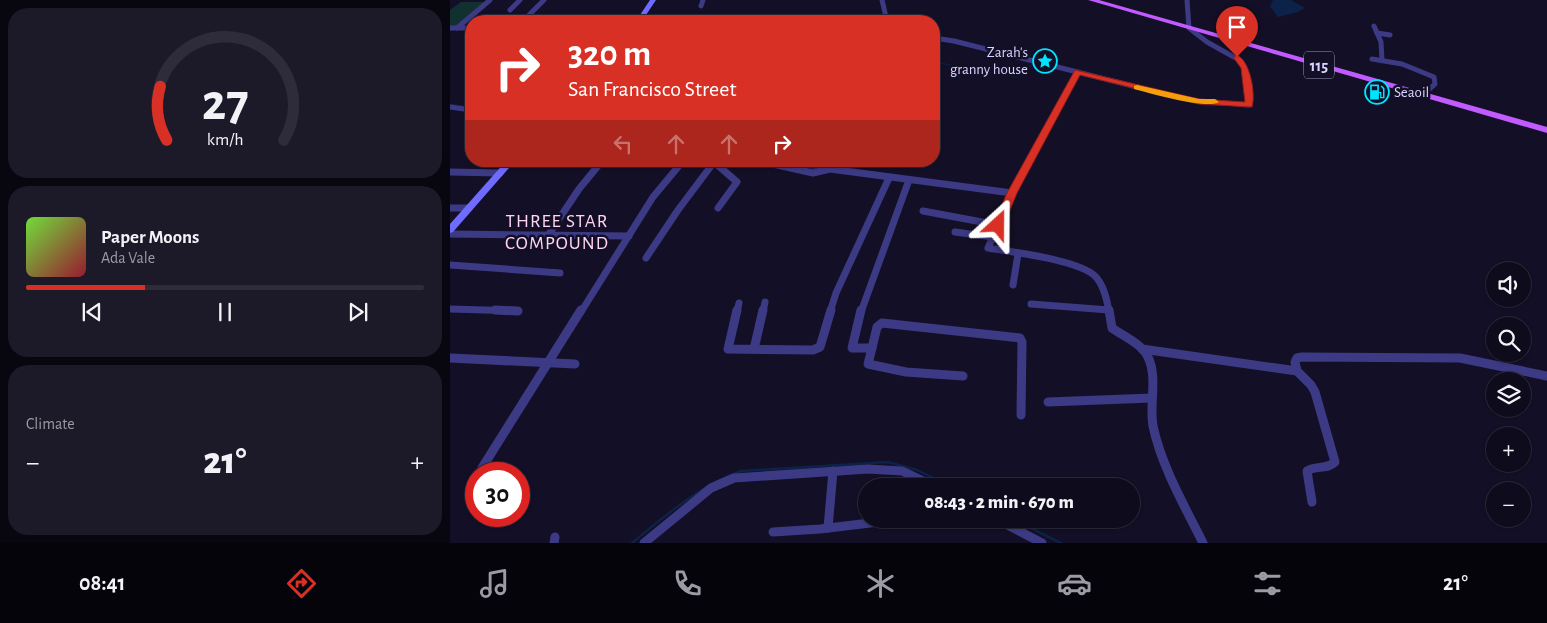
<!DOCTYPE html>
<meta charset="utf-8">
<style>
:root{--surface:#0e0b1c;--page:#1c1929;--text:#f1f3f6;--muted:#9b9ba3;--line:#2e2b3b;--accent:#d93025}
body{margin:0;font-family:"Alegreya Sans",sans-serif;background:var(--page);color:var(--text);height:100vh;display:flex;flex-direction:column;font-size:19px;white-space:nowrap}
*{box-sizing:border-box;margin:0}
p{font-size:16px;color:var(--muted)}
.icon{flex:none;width:28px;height:28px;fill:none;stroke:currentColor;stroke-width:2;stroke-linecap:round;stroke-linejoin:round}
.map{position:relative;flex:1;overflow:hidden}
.drawer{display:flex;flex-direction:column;gap:8px;padding:8px;background:#08060f;width:450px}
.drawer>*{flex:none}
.guide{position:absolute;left:15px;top:15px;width:475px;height:152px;border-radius:20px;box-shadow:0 1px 4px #0004,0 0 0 1px var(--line);background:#d93025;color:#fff;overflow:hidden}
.buttons{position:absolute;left:1036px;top:262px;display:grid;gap:10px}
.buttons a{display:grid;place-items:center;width:45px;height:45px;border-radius:50%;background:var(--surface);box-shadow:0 1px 4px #0004,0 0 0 1px var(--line);font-size:25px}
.speed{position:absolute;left:15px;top:462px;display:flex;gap:10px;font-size:25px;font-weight:700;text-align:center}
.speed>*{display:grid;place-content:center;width:65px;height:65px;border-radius:50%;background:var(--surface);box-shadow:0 1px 4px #0004,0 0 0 1px var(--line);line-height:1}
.speed .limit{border:8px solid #d22;background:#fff;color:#111}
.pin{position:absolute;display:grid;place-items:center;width:42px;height:42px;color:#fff;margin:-51px -21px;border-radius:50% 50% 50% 0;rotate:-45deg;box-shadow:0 0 5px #0007}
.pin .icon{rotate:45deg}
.me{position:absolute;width:55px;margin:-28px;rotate:24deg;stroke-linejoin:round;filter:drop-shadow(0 0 4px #0008)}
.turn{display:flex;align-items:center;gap:18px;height:105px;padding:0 20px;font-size:22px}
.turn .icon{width:65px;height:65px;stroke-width:2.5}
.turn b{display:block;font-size:35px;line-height:42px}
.lanes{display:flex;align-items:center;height:48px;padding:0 20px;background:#0003;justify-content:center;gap:25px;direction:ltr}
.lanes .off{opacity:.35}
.big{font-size:38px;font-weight:800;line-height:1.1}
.drawer .tile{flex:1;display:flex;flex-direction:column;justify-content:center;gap:8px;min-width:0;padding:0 18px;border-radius:20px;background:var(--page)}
.drawer .dial{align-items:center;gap:0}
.dial svg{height:130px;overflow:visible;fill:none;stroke:var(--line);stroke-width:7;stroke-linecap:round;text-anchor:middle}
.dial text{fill:var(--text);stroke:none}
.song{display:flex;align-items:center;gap:15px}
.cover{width:60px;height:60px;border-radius:8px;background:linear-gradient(135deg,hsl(100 70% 55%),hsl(350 70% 35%))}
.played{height:5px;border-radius:2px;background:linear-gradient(90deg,var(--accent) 30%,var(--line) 30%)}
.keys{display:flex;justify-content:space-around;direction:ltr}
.heat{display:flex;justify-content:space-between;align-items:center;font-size:28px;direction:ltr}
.trip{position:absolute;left:408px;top:478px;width:282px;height:50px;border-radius:25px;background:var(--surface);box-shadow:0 1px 4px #0004,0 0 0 1px var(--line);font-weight:800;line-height:50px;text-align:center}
.tabs{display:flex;height:80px;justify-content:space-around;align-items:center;background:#06040b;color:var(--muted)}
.tabs .icon{width:35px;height:35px}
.tabs .selected{color:var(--accent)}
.tabs b{font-size:22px;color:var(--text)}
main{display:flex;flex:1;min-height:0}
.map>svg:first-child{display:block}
.green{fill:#12302f}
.water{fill:#0c2248}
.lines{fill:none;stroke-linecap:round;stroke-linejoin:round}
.stream-far2{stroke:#0c2248;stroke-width:1}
.stream-far1{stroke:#0c2248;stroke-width:2}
.stream{stroke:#0c2248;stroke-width:2.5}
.minor-far2{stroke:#3d3a85;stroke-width:5}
.minor-far1{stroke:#3d3a85;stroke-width:7}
.minor{stroke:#3d3a85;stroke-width:9}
.secondary{fill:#6f6bff;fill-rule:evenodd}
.primary{fill:#c25bff;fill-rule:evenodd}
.route{fill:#d93025;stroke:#8d1f18}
.slow{fill:#f59e0b}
.labels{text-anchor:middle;stroke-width:5;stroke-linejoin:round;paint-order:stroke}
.far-poi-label{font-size:15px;fill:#d9d4ff;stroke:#130f26;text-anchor:end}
.shield{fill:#130f26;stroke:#9e99be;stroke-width:1}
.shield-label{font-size:16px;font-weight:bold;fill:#d9d4ff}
.neighbourhood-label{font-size:19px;letter-spacing:1px;fill:#ffd6f0;stroke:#130f26}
</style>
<main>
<section class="drawer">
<div class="tile dial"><svg viewBox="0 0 100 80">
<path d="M14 69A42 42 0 1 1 86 69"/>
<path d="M14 69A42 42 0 0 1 10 36" stroke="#d93025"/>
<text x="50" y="56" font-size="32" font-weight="700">27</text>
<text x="50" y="72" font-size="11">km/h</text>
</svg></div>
<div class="tile">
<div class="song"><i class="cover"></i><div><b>Paper Moons</b><p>Ada Vale</p></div></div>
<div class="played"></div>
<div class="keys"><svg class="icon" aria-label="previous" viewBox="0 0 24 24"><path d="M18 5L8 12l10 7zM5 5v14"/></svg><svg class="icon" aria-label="pause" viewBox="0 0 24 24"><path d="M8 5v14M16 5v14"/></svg><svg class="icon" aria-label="next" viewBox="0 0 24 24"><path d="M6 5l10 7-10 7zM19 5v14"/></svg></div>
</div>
<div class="tile"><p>Climate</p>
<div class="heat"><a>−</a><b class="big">21°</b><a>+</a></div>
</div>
</section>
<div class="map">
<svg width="1097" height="543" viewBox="0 0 1097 543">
<rect width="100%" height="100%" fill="#130f26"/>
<polygon class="green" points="11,2 35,2 5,27 0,27 0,10"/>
<polygon class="water" points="823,0 841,0 855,8 848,12 828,17 820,7"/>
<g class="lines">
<g class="stream-far2">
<polyline points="484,62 566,77 574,75 581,65 586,64"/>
<polyline points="638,77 697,92"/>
<polyline points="726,99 758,106 773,105"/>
<polyline points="0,104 21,107"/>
<polyline points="788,106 797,108"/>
</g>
<g class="stream-far1">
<polyline points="342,165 352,167"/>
<polyline points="356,167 367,169"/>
</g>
<g class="stream">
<polyline points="563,519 611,543"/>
<path d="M182 543C216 515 249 486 291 471L438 462 467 470 500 486"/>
</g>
<g class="minor-far2">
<polyline points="432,0 437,21"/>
<polyline points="251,6 253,0"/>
<polyline points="60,10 70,0"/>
<polyline points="73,21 94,0"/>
<polyline points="924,26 931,42 932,60"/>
<polyline points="0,28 21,28"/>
<polyline points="7,28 40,0"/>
<polyline points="927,33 940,35"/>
<polyline points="484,38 504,41 719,95 749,101 799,105 795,68 791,61 757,42 739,28 737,0"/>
<polyline points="922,59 952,64 984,77 985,84 973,95"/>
<polyline points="0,107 21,110"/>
<polyline points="594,135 628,72"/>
</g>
<g class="minor-far1">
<path d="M594 134 562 193 538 248C563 252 628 260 645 276 654 285 657 300 659 312"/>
<polyline points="263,161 287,182 268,208"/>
<polyline points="309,161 363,173 380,169"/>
<polyline points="354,161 353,164 366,165 373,161"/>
<polyline points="371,163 380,169 562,193"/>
<polyline points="0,172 50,173"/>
<polyline points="0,208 19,208"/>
<polyline points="473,211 548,225"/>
<polyline points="505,232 543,237"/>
<polyline points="0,234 179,236"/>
<polyline points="99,234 129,189 152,161"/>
<polyline points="196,258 228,210 264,162"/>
<polyline points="0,265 110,273"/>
<polyline points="563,285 568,254"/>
<polyline points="581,304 659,310"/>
<polyline points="0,309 68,311"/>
<polyline points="131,312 203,197 233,161"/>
<polyline points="287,312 289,303"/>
<polyline points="313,312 315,302"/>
<polyline points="380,312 386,293 439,178"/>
<polyline points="411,312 459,180"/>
</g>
<g class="minor">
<polyline points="45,310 68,311"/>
<polyline points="287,310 278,349 363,350 370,347 381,310"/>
<polyline points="411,310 402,348 422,348 418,364 456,372 513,376"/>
<path d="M659 310 662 328C673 336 692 344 698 357 708 378 699 404 703 426 711 465 735 507 753 543"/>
<polyline points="422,348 427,327 432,323 570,338 572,342 571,415"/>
<polyline points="304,349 313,310"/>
<polyline points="692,349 847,371 845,362 847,358 852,357 1010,358 1097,376"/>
<polyline points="0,358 125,364"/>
<path d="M847 371 861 385 865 392 885 462C877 470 866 465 857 471L862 502"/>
<polyline points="598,402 702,398"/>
<polyline points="32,468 131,310"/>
<polyline points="546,519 592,543"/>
<polyline points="378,528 383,471"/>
<polyline points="323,532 370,529 445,520"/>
<polyline points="104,543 105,537"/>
<polyline points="194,543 261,488 284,478 418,469 452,471 484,486"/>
</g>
<g class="secondary">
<polygon points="200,0 206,0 192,21 186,21"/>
<polygon points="56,161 65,161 3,232 0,233 0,224"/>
</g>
<polygon class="primary" points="638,0 649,0 1097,127 1097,133"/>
</g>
<path class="route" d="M787 55C800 61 806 93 802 107L749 104 630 75 567 193 554 225 548 229 545 228 543 225 557 193 625 70 749 99 795 102 791 68 783 57Z"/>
<path class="slow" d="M687 85 749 99H765L769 102C758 110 699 93 684 89V86Z"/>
<defs>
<g id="sight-ring" transform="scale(1.25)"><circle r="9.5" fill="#130f26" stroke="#00e5ff" stroke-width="1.5"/><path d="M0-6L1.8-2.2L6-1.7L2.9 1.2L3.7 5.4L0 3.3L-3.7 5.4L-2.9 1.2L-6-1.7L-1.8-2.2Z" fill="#00e5ff"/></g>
<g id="fuel-ring" transform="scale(1.25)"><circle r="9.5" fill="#130f26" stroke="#00e5ff" stroke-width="1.5"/><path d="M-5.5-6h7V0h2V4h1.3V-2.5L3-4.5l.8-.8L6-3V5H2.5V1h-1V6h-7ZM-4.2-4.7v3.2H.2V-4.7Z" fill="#00e5ff"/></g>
</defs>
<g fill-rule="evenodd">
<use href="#sight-ring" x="595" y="61"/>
<use href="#fuel-ring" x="927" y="92"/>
</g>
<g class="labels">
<g class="far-poi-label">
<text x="578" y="57">Zarah's<tspan x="578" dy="17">granny house</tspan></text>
<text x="944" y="97" text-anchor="start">Seaoil</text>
</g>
<rect class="shield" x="854" y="51.5" width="30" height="27" rx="4"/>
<g class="shield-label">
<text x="869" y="71">115</text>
</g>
<g class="neighbourhood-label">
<text x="107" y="227">THREE STAR<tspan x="107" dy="22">COMPOUND</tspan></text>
</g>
</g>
</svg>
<div class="buttons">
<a><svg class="icon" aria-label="sound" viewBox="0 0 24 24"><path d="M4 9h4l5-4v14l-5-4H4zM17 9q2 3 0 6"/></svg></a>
<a><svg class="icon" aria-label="search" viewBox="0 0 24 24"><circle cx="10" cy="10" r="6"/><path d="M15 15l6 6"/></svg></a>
<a><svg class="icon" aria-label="layers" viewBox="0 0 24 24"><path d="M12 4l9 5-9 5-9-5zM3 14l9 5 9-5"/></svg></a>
<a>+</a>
<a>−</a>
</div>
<div class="speed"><div class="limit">30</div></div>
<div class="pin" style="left:787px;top:57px;background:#d93025"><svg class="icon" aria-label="arrive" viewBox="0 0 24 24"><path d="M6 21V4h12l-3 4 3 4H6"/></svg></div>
<svg class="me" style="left:548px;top:225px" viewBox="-20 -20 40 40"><path d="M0-17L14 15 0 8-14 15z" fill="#d93025" stroke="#fff" stroke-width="4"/></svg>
<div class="trip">08:43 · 2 min · 670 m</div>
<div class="guide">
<div class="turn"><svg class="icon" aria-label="right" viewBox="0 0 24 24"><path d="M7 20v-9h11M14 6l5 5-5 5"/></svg><div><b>320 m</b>San Francisco Street</div></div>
<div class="lanes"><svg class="icon off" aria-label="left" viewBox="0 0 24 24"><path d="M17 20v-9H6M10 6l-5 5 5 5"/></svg><svg class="icon off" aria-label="ahead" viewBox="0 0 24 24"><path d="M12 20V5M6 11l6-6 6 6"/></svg><svg class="icon off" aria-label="ahead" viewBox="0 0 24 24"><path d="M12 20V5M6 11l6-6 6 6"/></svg><svg class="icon" aria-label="right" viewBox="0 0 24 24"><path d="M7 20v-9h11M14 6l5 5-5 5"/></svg></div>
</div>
</div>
</main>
<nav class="tabs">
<b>08:41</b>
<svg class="icon selected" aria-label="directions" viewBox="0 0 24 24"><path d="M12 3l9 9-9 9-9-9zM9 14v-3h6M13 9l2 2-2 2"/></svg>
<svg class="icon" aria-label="music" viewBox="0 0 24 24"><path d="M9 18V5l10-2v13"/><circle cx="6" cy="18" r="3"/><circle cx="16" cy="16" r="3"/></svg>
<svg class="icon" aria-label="phone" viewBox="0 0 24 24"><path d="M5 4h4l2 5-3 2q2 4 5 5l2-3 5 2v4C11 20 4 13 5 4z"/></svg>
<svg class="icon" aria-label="climate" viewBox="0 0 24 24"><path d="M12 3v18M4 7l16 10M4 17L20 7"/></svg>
<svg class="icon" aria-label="car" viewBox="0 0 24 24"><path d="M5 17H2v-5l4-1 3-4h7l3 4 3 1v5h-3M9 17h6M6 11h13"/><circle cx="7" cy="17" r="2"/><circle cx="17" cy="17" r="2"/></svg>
<svg class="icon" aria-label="filters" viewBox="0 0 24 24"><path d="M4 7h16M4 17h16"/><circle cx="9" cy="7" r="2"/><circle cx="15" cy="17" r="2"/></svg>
<b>21°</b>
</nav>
